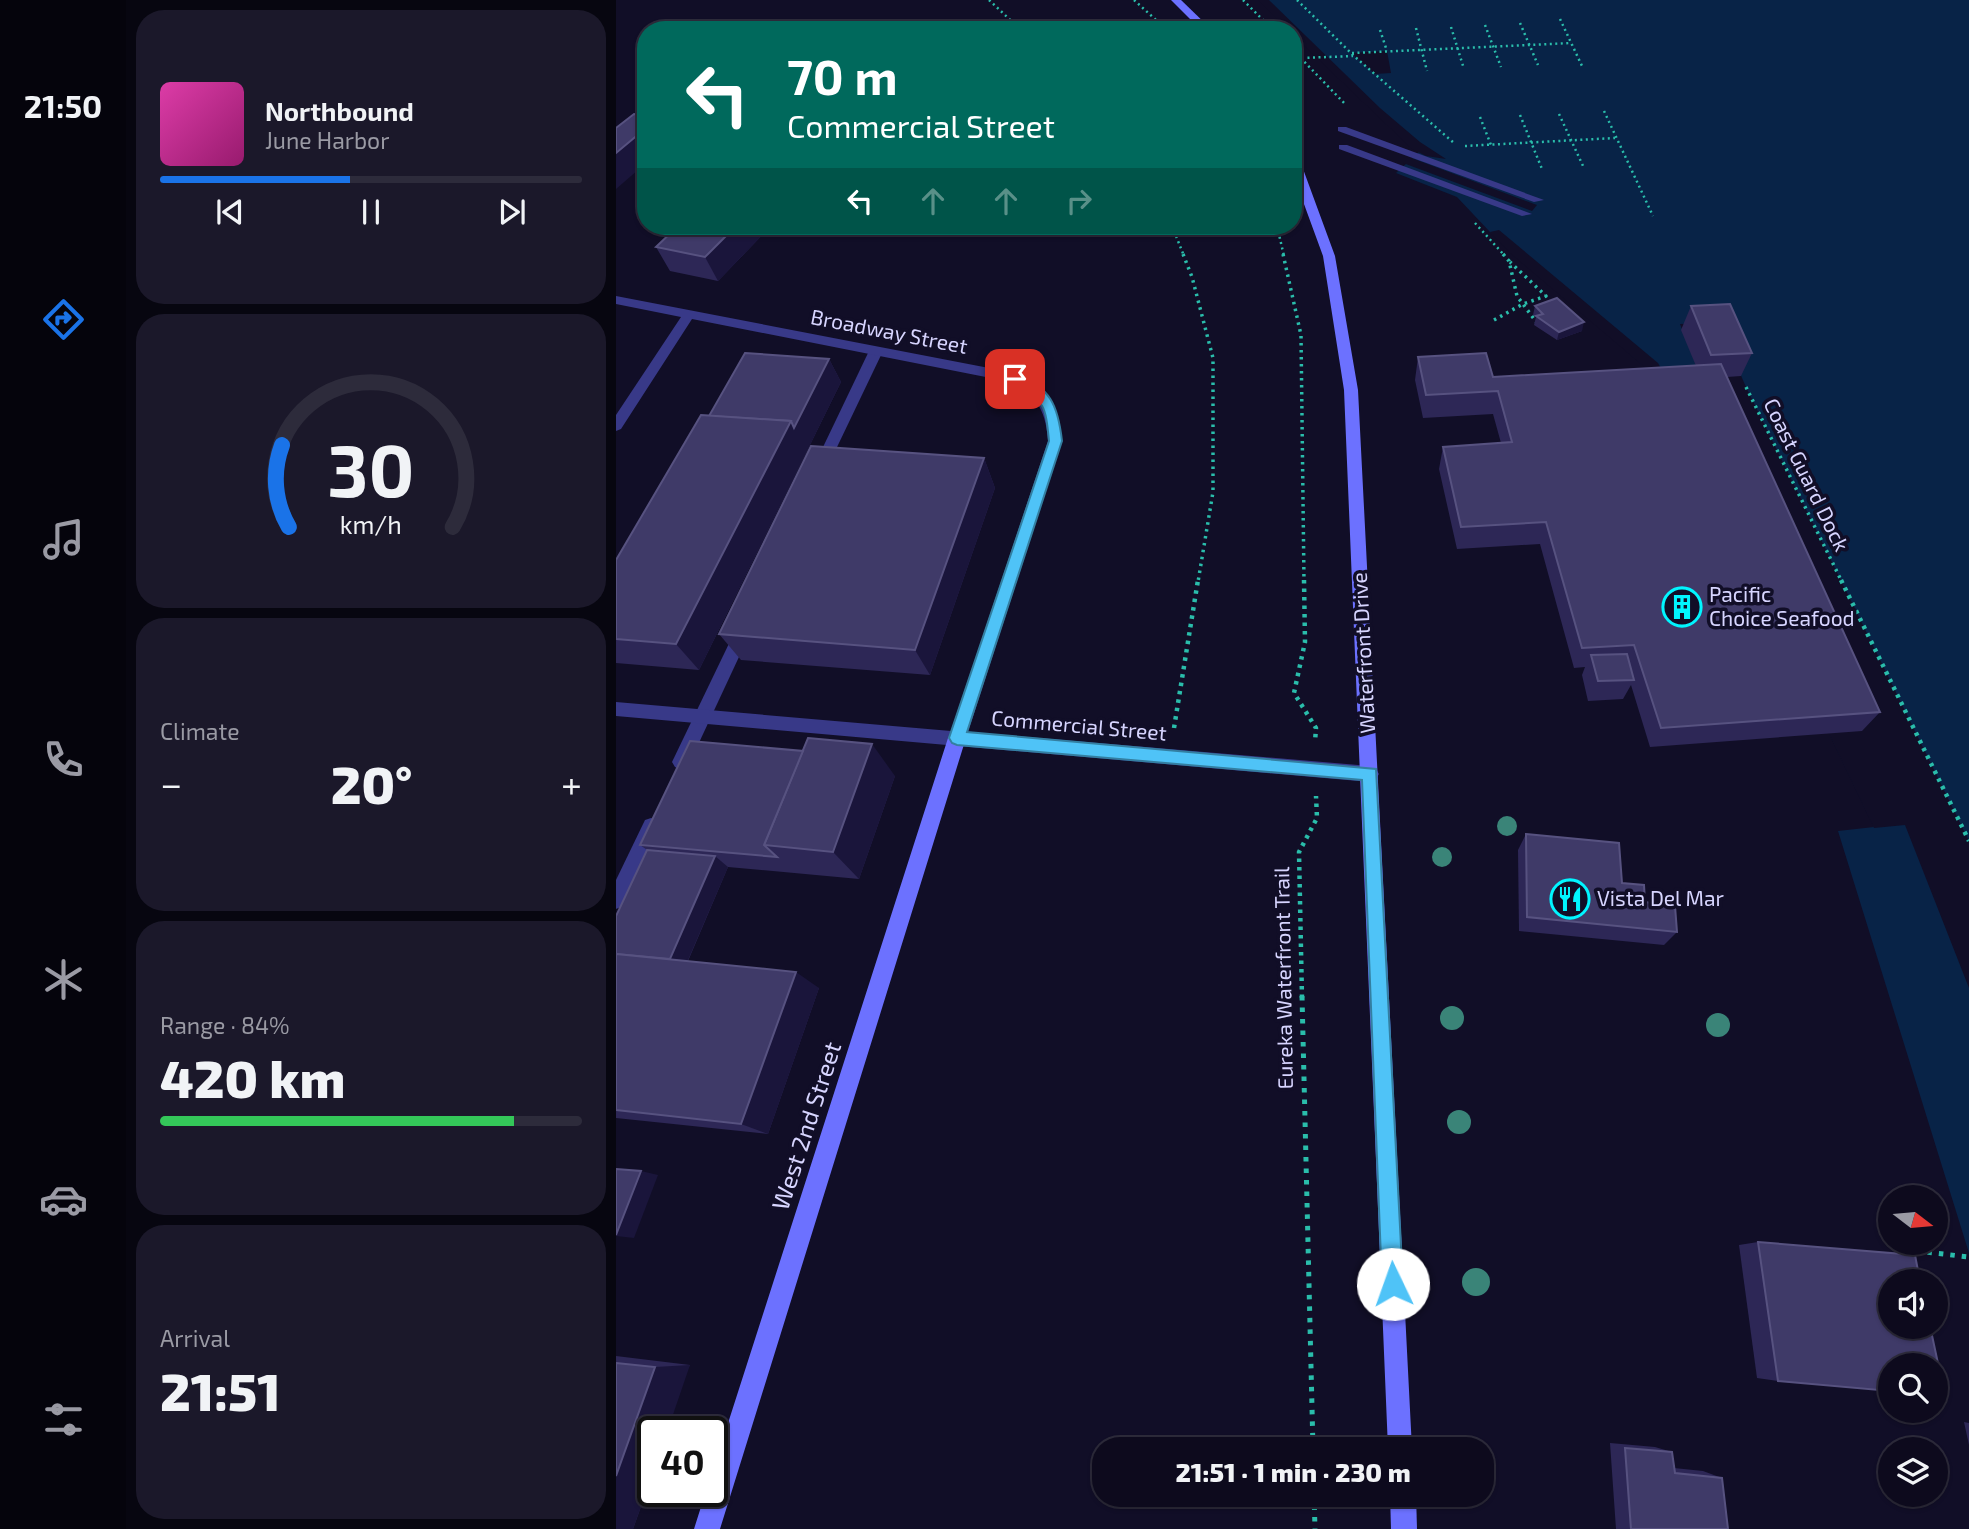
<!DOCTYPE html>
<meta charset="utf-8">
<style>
:root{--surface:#0d0a1d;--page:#1b182a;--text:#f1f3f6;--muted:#9a9aa4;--line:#2d2b3b;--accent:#1a73e8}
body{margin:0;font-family:"Exo 2",sans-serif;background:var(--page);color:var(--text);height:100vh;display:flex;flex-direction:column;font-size:26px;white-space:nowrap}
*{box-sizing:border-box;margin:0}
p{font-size:23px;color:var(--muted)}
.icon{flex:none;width:38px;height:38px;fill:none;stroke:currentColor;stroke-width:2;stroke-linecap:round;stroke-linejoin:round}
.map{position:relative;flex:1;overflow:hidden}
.details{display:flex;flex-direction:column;gap:10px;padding:10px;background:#070610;width:490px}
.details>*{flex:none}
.banner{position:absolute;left:21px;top:21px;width:665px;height:214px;border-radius:28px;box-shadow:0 2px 5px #0004,0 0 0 2px var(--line);background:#00695c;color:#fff;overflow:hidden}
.needle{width:46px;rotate:106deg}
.fabs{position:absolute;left:1262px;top:1185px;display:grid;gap:14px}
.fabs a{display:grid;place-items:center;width:70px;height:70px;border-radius:50%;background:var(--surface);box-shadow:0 2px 5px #0004,0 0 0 2px var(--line);font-size:35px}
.speed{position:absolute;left:21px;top:1416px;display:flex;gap:14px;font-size:35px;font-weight:700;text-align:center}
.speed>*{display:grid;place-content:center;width:91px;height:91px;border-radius:50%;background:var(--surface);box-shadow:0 2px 5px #0004,0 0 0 2px var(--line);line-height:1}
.speed .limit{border:4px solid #111;border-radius:10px;background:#fff;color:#111}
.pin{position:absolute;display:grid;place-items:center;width:60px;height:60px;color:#fff;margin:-30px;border-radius:14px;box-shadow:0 4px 10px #0006}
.me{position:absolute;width:77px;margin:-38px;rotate:357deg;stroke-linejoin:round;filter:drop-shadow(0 0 5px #0008)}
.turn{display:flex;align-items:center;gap:24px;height:147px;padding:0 35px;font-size:32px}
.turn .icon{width:91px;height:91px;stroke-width:2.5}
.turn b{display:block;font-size:49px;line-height:60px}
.lanes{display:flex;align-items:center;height:66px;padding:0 35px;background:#0003;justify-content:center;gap:35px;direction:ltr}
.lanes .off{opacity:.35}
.big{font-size:52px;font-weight:800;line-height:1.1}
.details .tile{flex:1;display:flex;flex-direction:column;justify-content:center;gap:10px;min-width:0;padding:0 24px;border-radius:28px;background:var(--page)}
.details .dial{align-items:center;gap:0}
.dial svg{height:182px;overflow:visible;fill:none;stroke:var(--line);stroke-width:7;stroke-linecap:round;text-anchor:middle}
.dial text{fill:var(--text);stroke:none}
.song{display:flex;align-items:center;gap:21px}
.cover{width:84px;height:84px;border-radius:10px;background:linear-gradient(135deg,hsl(320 70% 55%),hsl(320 70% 35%))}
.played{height:7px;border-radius:4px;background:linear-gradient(90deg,var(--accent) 45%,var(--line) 45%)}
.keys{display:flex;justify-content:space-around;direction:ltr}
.heat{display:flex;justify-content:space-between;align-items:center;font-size:38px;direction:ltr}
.charge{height:10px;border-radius:5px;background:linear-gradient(90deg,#34c759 84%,var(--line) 0)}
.trip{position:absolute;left:476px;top:1437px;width:402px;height:70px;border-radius:28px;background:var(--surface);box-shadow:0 2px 5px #0004,0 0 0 2px var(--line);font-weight:800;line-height:70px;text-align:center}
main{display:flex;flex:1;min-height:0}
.dock{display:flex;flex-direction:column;width:126px;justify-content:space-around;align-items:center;background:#05040c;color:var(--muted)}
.dock .icon{width:49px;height:49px}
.dock .selected{color:var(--accent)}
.dock b{font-size:32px;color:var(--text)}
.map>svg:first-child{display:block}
.water{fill:#082347}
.pier{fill:#110e27}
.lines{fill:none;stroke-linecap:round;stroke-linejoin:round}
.path-far3{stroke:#2abdab;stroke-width:2.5;stroke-dasharray:2 3.5;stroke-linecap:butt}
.path-far2{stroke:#2abdab;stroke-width:3.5;stroke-dasharray:2.5 4.5;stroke-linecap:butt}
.path-far1{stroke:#2abdab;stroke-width:4.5;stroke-dasharray:3.5 5;stroke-linecap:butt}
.path{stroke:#2abdab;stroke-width:5;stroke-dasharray:4.5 7;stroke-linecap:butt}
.lane{fill:#383988;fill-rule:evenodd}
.street{fill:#383988;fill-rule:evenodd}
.secondary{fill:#6c71ff;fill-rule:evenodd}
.tree{fill:#3a8478}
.wall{fill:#2d2756}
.shaded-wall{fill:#1a153b}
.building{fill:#3f3a68;stroke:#575280;stroke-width:2}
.route{fill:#4fc3f7;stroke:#337fa1;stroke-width:2}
.labels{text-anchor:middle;stroke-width:7;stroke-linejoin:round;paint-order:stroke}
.street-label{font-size:21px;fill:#d7d5ff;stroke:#110e27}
.poi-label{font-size:21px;fill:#d7d5ff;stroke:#110e27;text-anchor:start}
.near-street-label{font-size:24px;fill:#d7d5ff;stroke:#110e27}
</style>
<main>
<nav class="dock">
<b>21:50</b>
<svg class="icon selected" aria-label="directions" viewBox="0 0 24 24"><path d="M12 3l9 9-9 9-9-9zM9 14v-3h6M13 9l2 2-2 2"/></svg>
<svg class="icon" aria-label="music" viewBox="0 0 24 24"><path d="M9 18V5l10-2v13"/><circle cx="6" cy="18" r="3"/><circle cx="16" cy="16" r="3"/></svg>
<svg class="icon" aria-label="phone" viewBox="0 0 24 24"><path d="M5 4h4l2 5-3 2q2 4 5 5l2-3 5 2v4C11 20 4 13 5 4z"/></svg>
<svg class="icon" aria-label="climate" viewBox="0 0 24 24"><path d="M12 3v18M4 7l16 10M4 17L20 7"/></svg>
<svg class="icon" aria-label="car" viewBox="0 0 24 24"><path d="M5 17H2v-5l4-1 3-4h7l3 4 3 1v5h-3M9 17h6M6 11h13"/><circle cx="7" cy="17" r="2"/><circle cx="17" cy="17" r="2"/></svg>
<svg class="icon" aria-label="filters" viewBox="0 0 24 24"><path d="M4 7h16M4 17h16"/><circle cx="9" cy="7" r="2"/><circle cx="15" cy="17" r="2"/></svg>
</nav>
<section class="details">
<div class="tile">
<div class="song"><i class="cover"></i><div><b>Northbound</b><p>June Harbor</p></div></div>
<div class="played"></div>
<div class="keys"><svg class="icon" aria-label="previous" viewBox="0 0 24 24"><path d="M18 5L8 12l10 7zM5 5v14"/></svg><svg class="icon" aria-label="pause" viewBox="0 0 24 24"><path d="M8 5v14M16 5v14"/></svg><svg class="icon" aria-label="next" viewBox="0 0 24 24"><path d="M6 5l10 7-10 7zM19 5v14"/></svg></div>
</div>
<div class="tile dial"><svg viewBox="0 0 100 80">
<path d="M14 69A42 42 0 1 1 86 69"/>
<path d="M14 69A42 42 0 0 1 11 33" stroke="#1a73e8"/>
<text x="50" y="56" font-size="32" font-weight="700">30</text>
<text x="50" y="72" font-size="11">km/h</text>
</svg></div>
<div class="tile"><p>Climate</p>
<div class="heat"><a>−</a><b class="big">20°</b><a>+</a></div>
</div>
<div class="tile"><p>Range · 84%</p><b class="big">420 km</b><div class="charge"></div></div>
<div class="tile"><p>Arrival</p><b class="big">21:51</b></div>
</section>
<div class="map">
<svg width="1353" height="1529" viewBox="0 0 1353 1529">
<rect width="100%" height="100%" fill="#110e27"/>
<polygon class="water" points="645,0 1353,0 1353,1253 1222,831 1258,827 1045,381 874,232 841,197 780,173 803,152"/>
<g class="pier">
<polygon points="642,0 653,0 764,108 804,142 830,159 810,156 796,149 677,35 677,30 672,30"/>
<polygon points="771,51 775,73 759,74 735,53"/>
<polygon points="793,157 921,205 916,211 787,163"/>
<polygon points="883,230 1042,363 1052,381 1085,378 1064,324 1102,323 1130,387 1353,841 1353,988 1289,825 1258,828 1045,381 894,253 874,232"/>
</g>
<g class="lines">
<g class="path-far3">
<polyline points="373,0 405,30"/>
<polyline points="518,0 550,29"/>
<polyline points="627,0 657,30"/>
<polyline points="681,0 738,56 838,143"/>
<polyline points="944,19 966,66"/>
<polyline points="904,23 922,65"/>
<polyline points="869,25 885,67"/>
<polyline points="835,27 848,69"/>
<polyline points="800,28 811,71"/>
<polyline points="764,30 771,51"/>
<polyline points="677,50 730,105"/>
<polyline points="736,53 955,43"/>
<polyline points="686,58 737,56"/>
<polyline points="988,111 1037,216"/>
<polyline points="943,114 968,168"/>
<polyline points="904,115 926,169"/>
<polyline points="864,117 875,145"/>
<polyline points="849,146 999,138"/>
<polyline points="859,223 889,256"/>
<polyline points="556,226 568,256"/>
<polyline points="661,226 668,256"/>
</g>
<g class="path-far2">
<polyline points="567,254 576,277 597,358 597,492 582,582"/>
<polyline points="667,254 685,335 688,582"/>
<polyline points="887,254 893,261 901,296 921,323"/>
<polyline points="878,320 907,304 930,296 894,262"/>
<polyline points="1130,387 1226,582"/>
</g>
<g class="path-far1">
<polyline points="688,580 689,642 678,693 700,728 699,742"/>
<polyline points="1225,580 1353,841"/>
<polyline points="558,728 582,580"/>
<polyline points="686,998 683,852 701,818 700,796"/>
</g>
<g class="path">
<polyline points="686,996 697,1449"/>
<polyline points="1300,1251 1353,1257"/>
<polyline points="698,1494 699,1529"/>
</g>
<g class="lane">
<polygon points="722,127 730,127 928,200 918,202 722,131"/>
<polygon points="723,145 731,145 916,214 906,216 723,149"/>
<polygon points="260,347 267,351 211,468 204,473 199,472 197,468 253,351"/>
<polygon points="128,623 136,629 74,762 71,767 65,770 59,767 56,762 120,629"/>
<polygon points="35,818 41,820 44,826 7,906 0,909 0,880 29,820"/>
</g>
<path class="street" d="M0 296 399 373C432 384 444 409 446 441L352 732 754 766 760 769 763 774 760 779 754 782 0 716V702L335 731 432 441C430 411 422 397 395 382L76 319 5 429 0 431V415L65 317 0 304Z"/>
<g class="secondary">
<polygon points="555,0 565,0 596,30 585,30"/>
<polygon points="677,155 683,158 719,256 742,390 796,1449 772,1449 728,390 707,256 677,174"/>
<polygon points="341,731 347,733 350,738 104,1529 78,1529 90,1491 96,1491 96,1473 332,738 335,733"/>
<polygon points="774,1494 800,1494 801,1529 775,1529"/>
</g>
</g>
<g class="tree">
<circle cx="891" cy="826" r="10"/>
<circle cx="826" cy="857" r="10"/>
<circle cx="836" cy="1018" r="12"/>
<circle cx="1102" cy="1025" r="12"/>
<circle cx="843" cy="1122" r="12"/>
<circle cx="860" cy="1282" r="14"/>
</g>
<g class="wall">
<polygon points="37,226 155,226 102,281 54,271 40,247 50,237 43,236"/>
<polygon points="919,306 966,331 941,340 918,325 920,317 917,315"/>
<polygon points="1075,306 1136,353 1125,376 1111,377 1264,712 1246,731 1034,747 1015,685 1007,699 972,701 966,675 969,667 958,668 924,544 841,549 823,469 827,447 885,443 877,414 807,418 799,380 802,357 877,377 1080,366 1065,330"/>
<polygon points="213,359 225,382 83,670 0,663 0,560 93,416"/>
<polygon points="368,458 379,488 314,675 125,660 103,634"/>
<polygon points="279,776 243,879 112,867 72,961 203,988 152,1134 0,1118 0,916 31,850 24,845"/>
<polygon points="910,834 1006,883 1061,932 1048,945 903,931 902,850"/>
<polygon points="1142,1242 1162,1381 1141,1378 1123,1245"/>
<polygon points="0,1356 74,1365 37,1432 37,1473 17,1529 0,1529"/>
<polygon points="1348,1422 1353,1423 1353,1445"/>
<polygon points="994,1443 1039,1447 1056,1452 1058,1468 1087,1471 1106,1478 1112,1529 1000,1529"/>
</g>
<g class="shaded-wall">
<polygon points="30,128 30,163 0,189 0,153"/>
<polygon points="120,226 155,226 102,281 89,257"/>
<polygon points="968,322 966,331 941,340 943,332"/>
<polygon points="213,359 225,382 83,670 60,644 175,421"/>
<polygon points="368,458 379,488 314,675 299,650"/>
<polygon points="256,744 279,776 243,879 217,852"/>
<polygon points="99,856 112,867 66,974 51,965"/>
<polygon points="180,972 203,988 152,1134 125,1124"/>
<polygon points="25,1171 42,1175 18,1238 0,1236"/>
<polygon points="74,1365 51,1432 37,1432 37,1473 17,1529 0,1529 0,1476 39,1367"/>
</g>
<g class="building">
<polygon points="18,114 30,116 30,128 0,153 0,128"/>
<polygon points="62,226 120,226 89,257 40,247"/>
<polygon points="941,298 968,322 943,332 920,316 927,314 919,306"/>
<polygon points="1114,304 1136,353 1095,355 1075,306"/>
<polygon points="129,353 213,359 178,428 175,421 93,416"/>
<polygon points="870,353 877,377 1105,364 1264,712 1045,728 1018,645 966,648 930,522 845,527 827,447 896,442 882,391 810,395 802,357"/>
<polygon points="85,415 175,421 60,644 0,639 0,560"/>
<polygon points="195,446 368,458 299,650 103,634"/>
<polygon points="1011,654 1018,680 982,681 975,655"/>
<polygon points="192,738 256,744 217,852 148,845"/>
<polygon points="74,741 187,751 148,845 161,857 24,845"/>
<polygon points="910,834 1003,843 1006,883 1028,885 1029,902 1059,906 1061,932 911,917"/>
<polygon points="31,850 99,856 54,959 0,954 0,916"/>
<polygon points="0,954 180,972 125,1124 0,1110"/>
<polygon points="0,1169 25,1171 0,1235"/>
<polygon points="1142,1242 1299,1255 1304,1281 1274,1281 1274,1326 1314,1326 1329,1396 1320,1395 1320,1365 1274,1365 1274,1391 1162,1381"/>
<polygon points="0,1363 39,1367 0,1476"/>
<polygon points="1009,1448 1056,1452 1059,1473 1106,1478 1112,1529 1015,1529"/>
</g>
<path class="route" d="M399 374C435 387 442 406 446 441L351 732 760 769 787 1284 784 1291 777 1294 769 1291 766 1284 746 780 341 745 336 743 333 738 433 441C429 400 428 403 394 381V376Z"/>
<defs>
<g id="building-ring" transform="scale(2.0125)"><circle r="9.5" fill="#110e27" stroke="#01f5ff" stroke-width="1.5"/><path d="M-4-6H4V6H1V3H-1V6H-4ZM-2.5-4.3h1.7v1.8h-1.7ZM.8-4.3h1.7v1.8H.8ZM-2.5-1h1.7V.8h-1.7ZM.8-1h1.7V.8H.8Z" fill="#01f5ff"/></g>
<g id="restaurant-ring" transform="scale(2.0125)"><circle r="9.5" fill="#110e27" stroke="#01f5ff" stroke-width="1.5"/><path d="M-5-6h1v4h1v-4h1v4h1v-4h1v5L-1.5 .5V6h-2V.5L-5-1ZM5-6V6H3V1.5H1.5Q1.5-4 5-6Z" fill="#01f5ff"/></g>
</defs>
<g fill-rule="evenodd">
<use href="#building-ring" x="1066" y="607"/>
<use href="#restaurant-ring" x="954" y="899"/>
</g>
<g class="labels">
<g class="street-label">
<text transform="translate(273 332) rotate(11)" y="7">Broadway Street</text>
<text transform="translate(1190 475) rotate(64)" y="7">Coast Guard Dock</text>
<text transform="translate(748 653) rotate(-93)" y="7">Waterfront Drive</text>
<text transform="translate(463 726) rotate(5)" y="7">Commercial Street</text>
<text transform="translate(668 978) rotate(-91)" y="7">Eureka Waterfront Trail</text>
</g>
<g class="poi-label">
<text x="1093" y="602">Pacific<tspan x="1093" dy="24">Choice Seafood</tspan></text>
<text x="981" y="906">Vista Del Mar</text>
</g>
<g class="near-street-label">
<text transform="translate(191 1126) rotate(-72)" y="8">West 2nd Street</text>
</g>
</g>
</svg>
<div class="fabs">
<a><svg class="needle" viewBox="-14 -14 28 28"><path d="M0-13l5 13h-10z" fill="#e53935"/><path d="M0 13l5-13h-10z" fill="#9a9aa4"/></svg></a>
<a><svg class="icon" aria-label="sound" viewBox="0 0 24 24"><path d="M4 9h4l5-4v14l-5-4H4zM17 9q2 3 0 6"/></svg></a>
<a><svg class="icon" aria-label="search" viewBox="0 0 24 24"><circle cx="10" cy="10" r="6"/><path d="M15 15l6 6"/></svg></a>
<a><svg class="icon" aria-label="layers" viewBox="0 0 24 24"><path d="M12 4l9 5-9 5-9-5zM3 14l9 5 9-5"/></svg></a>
</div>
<div class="speed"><div class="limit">40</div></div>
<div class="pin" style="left:399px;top:379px;background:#d93025"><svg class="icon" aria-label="arrive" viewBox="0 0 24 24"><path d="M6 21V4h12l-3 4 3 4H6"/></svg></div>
<svg class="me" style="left:777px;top:1284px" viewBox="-20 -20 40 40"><circle r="19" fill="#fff"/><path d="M0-13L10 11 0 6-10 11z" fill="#4fc3f7"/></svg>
<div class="trip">21:51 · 1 min · 230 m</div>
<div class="banner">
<div class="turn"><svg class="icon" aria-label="left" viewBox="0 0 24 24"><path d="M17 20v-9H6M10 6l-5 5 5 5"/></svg><div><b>70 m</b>Commercial Street</div></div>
<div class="lanes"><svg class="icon" aria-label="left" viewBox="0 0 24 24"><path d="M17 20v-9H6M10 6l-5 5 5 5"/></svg><svg class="icon off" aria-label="ahead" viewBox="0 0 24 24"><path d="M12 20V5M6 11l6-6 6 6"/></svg><svg class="icon off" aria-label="ahead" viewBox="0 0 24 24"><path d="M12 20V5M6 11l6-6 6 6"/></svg><svg class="icon off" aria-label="right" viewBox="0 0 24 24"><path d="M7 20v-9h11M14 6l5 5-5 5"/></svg></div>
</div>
</div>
</main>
